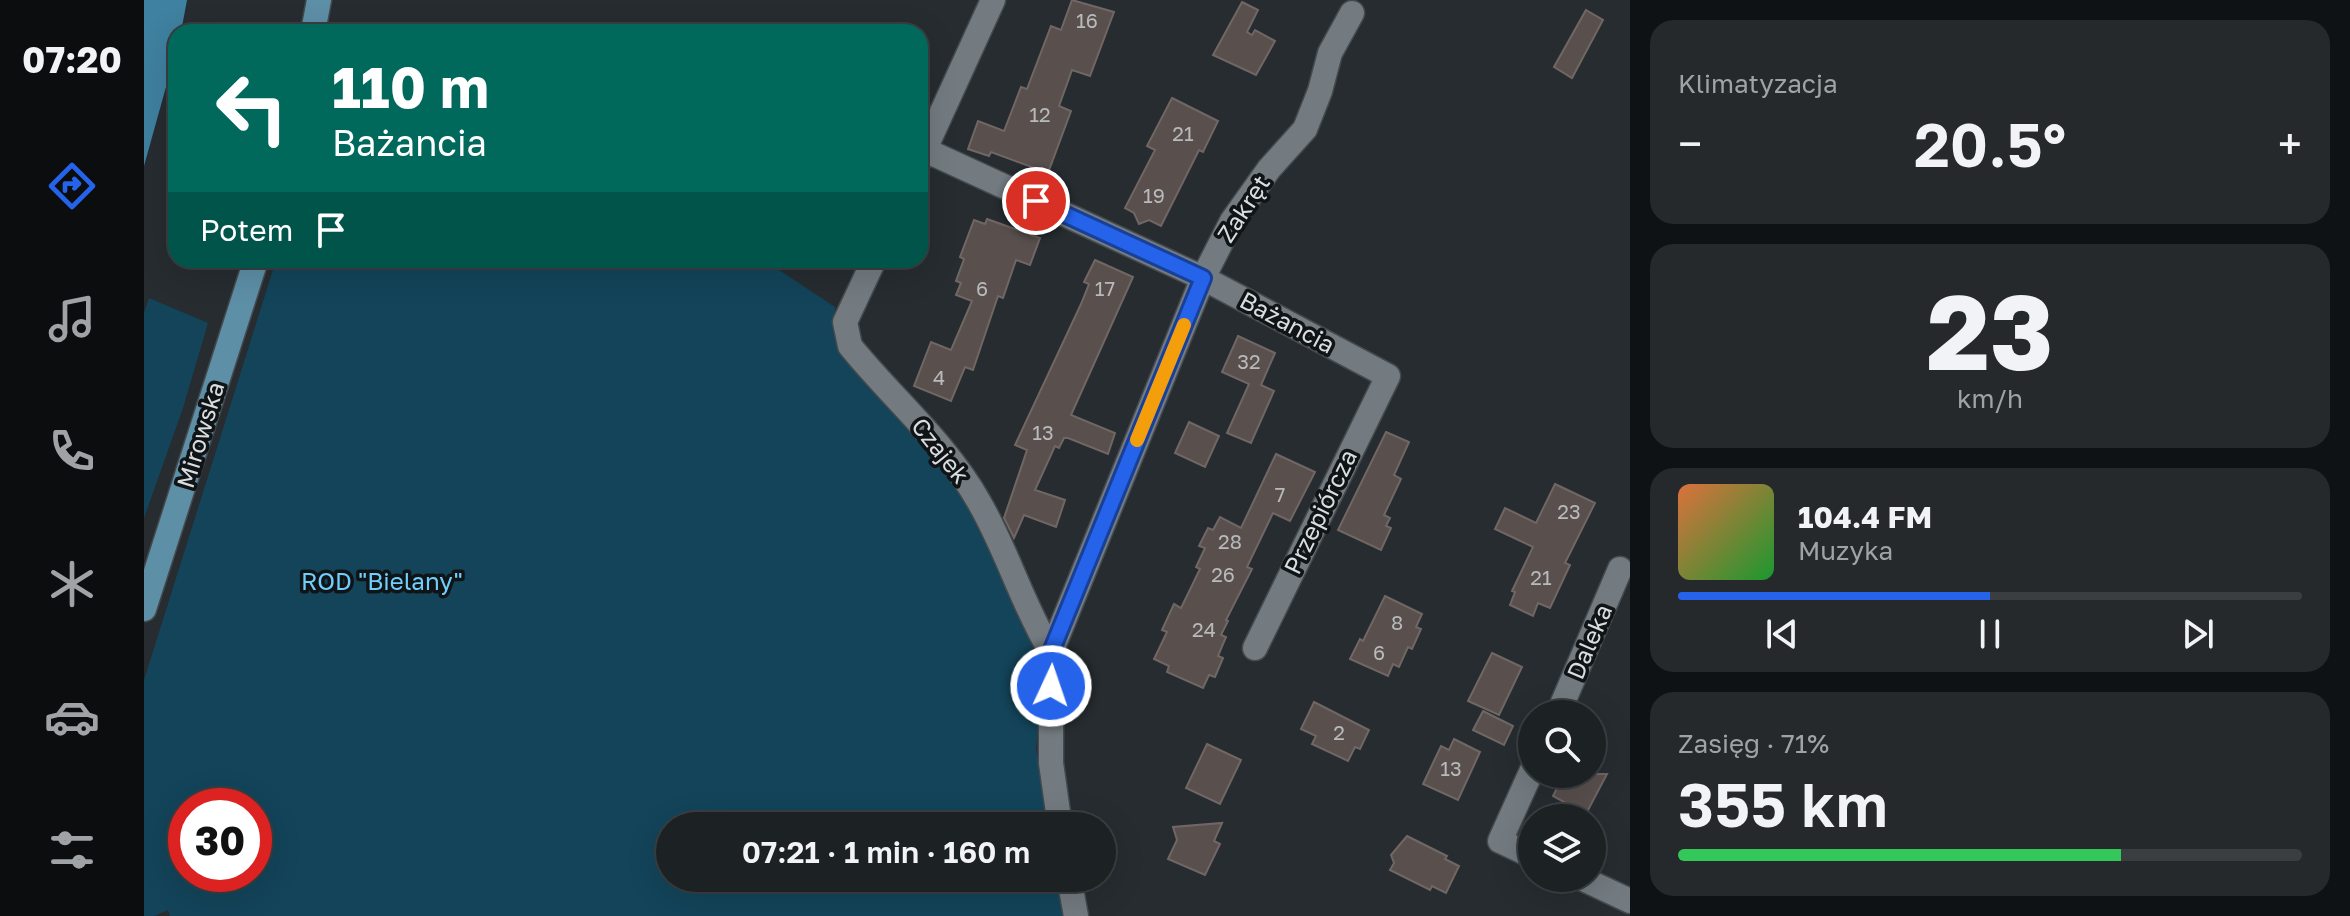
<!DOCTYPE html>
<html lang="pl">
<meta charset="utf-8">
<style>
:root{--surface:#1c2124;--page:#25292c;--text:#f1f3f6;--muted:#a0a3a6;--line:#3a3e41;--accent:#2563eb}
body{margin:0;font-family:"Golos Text",sans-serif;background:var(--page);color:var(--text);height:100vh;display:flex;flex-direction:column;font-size:30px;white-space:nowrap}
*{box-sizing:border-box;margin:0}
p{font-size:26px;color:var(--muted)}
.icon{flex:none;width:44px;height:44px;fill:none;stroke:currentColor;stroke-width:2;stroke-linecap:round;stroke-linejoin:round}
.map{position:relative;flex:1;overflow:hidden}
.panel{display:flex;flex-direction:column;gap:20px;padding:20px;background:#0f1214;width:720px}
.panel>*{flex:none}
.guide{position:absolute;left:24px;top:24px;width:760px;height:244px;border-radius:24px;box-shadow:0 8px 32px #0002,0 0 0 2px var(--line);background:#00695c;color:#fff;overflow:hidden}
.tools{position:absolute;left:1374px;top:700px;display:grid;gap:16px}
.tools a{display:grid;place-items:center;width:88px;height:88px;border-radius:50%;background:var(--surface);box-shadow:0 8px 32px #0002,0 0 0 2px var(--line);font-size:40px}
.speed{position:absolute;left:24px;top:788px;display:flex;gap:16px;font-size:40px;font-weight:700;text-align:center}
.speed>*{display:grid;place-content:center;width:104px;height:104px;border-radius:50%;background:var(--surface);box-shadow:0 8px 32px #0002,0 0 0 2px var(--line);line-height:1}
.speed .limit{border:12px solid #d22;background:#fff;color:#111}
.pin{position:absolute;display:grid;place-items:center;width:68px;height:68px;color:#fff;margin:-34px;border:4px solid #fff;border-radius:50%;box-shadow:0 2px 8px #0007}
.me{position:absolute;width:88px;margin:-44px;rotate:3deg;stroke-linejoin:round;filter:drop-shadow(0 0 6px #0008)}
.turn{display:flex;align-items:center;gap:28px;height:168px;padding:0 32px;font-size:36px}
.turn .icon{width:104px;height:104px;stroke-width:2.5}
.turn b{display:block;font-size:56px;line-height:68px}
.then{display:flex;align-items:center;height:76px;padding:0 32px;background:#0003;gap:16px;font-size:30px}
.big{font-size:60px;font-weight:600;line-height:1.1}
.panel .tile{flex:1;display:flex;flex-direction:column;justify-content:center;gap:12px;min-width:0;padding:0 28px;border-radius:24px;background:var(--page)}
.panel .dial{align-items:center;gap:0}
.dial b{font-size:104px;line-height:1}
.song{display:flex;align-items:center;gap:24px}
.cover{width:96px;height:96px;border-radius:12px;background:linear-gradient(135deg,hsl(20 70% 55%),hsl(130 70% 35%))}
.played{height:8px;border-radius:4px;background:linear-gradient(90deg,var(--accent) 50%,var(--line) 50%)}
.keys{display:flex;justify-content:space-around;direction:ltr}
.heat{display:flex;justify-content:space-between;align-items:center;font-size:44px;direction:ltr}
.charge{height:12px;border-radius:6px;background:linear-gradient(90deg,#34c759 71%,var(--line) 0)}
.trip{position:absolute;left:512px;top:812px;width:460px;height:80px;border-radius:40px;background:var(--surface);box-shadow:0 8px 32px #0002,0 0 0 2px var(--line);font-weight:600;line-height:80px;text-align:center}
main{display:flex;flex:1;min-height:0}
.menu{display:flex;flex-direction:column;width:144px;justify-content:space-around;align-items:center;background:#0b0d0e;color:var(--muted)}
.menu .icon{width:56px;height:56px}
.menu .active{color:var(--accent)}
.menu b{font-size:36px;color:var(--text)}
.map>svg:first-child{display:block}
.green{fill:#13445a;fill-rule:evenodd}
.water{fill:#3f81a0}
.building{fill:#59504e;stroke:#706765;stroke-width:2}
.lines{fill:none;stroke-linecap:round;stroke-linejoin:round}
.minor-casing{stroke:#43494c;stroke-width:27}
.major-casing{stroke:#43494c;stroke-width:27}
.minor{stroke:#737b80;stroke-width:24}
.major{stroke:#5d8fa7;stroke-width:24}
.route-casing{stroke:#184099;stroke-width:20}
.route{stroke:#2563eb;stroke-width:14}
.slow{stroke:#f59e0b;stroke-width:14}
.labels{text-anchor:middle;stroke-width:7;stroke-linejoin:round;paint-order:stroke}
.number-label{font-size:20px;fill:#b8babb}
.street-label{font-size:24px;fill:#d8dddf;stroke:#111416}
.park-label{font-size:24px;fill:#6ecffd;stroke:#111416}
</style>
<main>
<nav class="menu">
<b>07:20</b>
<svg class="icon active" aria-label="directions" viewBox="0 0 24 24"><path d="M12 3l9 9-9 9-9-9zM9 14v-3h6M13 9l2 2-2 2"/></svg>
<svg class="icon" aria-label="music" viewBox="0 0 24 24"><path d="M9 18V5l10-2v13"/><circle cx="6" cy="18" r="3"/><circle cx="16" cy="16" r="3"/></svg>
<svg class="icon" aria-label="phone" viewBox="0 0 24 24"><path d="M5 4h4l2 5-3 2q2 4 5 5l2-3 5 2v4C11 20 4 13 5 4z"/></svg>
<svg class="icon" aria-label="climate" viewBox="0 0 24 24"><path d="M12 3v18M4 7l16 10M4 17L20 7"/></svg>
<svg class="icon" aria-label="car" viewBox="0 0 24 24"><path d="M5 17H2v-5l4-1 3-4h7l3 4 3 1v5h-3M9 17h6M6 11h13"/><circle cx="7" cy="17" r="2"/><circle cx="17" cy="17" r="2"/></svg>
<svg class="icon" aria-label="filters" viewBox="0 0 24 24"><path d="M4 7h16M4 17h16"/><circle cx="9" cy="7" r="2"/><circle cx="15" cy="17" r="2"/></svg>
</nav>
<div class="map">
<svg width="1486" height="916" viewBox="0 0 1486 916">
<rect width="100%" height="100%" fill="#262c30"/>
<g class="green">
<path d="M132 260H620L691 307 690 331 697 356 804 466 844 531 900 665 892 749 907 826H526V878H917L924 916H26L24 910 10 916H0V680ZM42 806H110V874H42Z"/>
<polygon points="5,298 64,323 39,408 0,518 0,313"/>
</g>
<polygon class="water" points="0,0 43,0 37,32 32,32 32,51 0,166"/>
<g class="building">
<polygon points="928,0 970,12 946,76 928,70 915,106 927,111 904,173 847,152 845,156 824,149 834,121 860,131 877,87 883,89 907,26 917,30"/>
<polygon points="1098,2 1114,10 1103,32 1108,35 1111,30 1131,41 1112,75 1069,55"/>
<polygon points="1442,10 1459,20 1428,78 1410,67"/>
<polygon points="1028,98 1074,121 1059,152 1055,150 1017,226 1005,220 995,224 990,213 981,208 1011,150 1003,146"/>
<polygon points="843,219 896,238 886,265 872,260 859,298 854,296 829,370 821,367 807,401 770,386 787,342 807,350 828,301 812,295 817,283 812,281 820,259 816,257 830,220 841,224"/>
<polygon points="951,260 989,277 927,415 971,433 964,454 924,438 920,438 915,448 911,446 891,490 921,500 912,527 880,515 870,538 860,518 883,450 871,445 937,304 945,284 940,282"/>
<polygon points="1094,336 1131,353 1117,385 1130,391 1107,443 1083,433 1105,384 1078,372"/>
<polygon points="1045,422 1075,436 1061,467 1031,453"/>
<polygon points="1242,432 1265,442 1250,475 1257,479 1240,515 1246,518 1242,526 1247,528 1237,550 1194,530"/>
<polygon points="1132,454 1171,472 1146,521 1129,513 1103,567 1108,569 1082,620 1084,621 1077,635 1082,637 1074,656 1079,658 1071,677 1065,675 1059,688 1023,672 1025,666 1010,659 1023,632 1018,630 1030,604 1037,608 1056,569 1052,567 1061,548 1055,546 1064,528 1069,530 1076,517 1097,528"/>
<polygon points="1411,484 1451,503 1421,563 1426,565 1406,608 1394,603 1389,616 1366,605 1371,592 1368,591 1389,547 1351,529 1361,508 1392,523"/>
<polygon points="1241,596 1278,614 1272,627 1277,629 1268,649 1264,647 1255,667 1249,664 1244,676 1206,659 1216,639 1219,641"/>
<polygon points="1348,653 1378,667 1355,715 1324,701"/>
<polygon points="1170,702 1225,730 1216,749 1211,747 1204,761 1168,744 1172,736 1157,729"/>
<polygon points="1339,711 1369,726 1360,745 1329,730"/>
<polygon points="1310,739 1336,752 1314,800 1279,784 1297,746 1305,750"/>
<polygon points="1063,744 1097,760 1076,804 1042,788"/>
<polygon points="1420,774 1463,774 1442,814 1409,796"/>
<polygon points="1078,823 1070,841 1076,844 1061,875 1024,859 1033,840 1029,827"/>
<polygon points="1263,836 1303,856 1301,859 1315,866 1302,893 1288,886 1286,890 1246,870 1250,863 1247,855"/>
</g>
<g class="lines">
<g class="minor-casing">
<g id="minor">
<polyline points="781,150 1059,278 1244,376 1111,648"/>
<polyline points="776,160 849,0"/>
<path d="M730 260 701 322 706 346C748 398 802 443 835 502 863 550 878 604 907 652"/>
<polyline points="1414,714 1476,569"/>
<polyline points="1388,770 1356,841 1388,856"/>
<polyline points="916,826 907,763 907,652 1059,278 1088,221 1125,169 1161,129 1176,91 1186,53 1208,13"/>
<polyline points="925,878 932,916"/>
<polyline points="1437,878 1486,901"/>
</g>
</g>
<g class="major-casing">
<g id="major">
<polyline points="169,32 175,0"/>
<polyline points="0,609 112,260"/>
</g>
</g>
<use href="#minor" class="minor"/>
<use href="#major" class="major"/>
</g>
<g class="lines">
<g class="route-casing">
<polyline id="route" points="892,201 1059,278 907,652 907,686"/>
</g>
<use href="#route" class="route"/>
<polyline class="slow" points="993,440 1040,325"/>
</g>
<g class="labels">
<g class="number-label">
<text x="943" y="28">16</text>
<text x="896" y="122">12</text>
<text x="1039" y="141">21</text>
<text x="1010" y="203">19</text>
<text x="838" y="296">6</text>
<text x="961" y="296">17</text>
<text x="1105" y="369">32</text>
<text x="795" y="385">4</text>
<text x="899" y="440">13</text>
<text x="1136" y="502">7</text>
<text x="1425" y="519">23</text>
<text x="1086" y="549">28</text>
<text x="1079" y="582">26</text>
<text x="1397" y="585">21</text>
<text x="1253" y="630">8</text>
<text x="1060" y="637">24</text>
<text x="1235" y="660">6</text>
<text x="1195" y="740">2</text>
<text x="1307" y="776">13</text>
</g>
<g class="street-label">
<text transform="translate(1100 209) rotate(-57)" y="8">Zakręt</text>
<text transform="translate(1143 323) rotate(28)" y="8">Bażancia</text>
<text transform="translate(57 435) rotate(-73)" y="8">Mirowska</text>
<text transform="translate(796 451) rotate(51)" y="8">Czajek</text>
<text transform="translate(1177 512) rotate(-64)" y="8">Przepiórcza</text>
<text transform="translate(1446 642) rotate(-67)" y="8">Daleka</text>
</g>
<g class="park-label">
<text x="238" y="590">ROD "Bielany"</text>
</g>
</g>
</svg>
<div class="tools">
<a><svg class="icon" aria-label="search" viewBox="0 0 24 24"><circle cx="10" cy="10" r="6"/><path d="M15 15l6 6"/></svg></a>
<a><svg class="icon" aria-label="layers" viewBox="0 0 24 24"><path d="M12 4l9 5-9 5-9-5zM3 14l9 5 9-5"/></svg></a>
</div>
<div class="speed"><div class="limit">30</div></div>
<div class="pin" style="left:892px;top:201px;background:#d93025"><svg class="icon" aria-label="arrive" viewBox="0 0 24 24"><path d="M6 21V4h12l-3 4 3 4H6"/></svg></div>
<svg class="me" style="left:907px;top:686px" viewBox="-20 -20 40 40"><circle r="17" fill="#2563eb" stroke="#fff" stroke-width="3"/><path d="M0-11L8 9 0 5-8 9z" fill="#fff"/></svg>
<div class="trip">07:21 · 1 min · 160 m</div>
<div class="guide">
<div class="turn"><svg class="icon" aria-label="left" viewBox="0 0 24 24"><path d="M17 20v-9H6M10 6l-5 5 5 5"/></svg><div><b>110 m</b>Bażancia</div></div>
<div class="then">Potem<svg class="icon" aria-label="arrive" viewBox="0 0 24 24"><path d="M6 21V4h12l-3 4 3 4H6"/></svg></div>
</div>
</div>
<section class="panel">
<div class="tile"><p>Klimatyzacja</p>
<div class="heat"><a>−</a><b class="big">20.5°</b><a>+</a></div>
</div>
<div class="tile dial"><b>23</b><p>km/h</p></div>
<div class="tile">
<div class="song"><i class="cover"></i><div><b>104.4 FM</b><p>Muzyka</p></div></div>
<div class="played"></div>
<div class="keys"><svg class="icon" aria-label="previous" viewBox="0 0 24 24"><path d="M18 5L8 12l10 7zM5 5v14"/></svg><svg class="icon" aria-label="pause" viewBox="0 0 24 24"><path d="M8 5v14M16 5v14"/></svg><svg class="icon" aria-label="next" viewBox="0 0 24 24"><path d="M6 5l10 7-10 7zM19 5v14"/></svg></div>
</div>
<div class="tile"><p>Zasięg · 71%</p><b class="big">355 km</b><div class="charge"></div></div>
</section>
</main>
